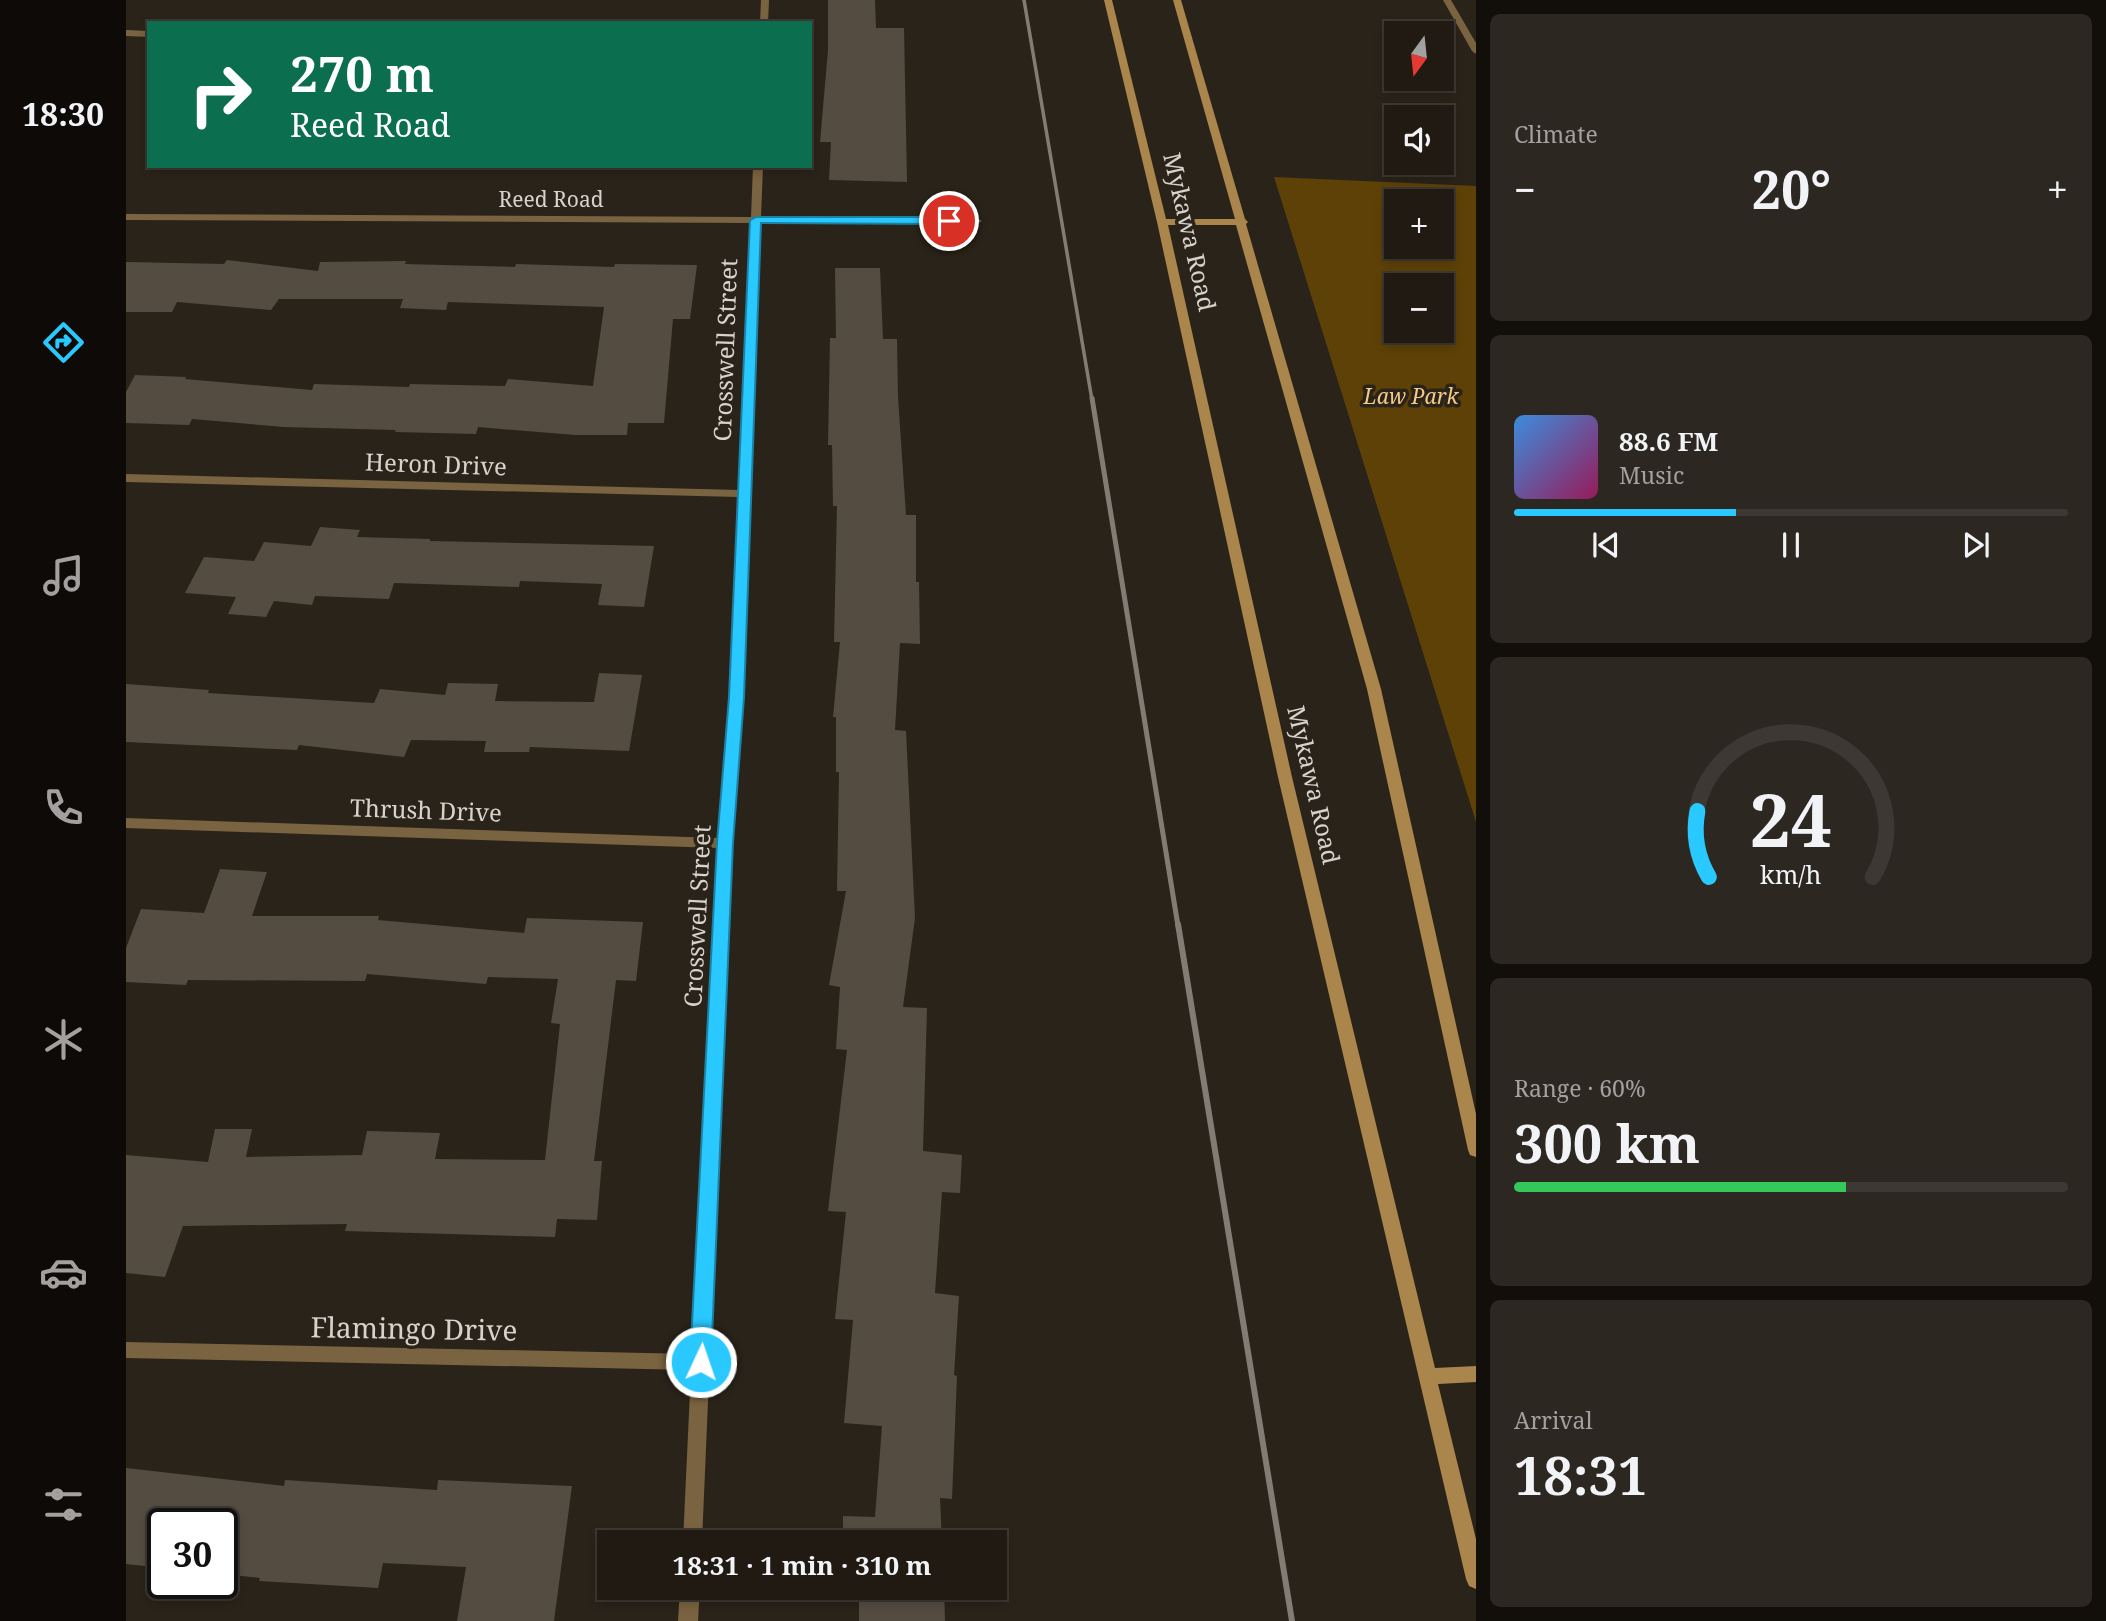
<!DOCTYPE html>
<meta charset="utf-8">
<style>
:root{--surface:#201a13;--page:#2d2721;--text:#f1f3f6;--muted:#a2a1a0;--line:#3d3833;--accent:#29c8ff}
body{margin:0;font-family:"Noto Serif",serif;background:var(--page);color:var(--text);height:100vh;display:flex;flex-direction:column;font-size:26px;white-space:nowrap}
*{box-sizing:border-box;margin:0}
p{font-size:23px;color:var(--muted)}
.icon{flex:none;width:38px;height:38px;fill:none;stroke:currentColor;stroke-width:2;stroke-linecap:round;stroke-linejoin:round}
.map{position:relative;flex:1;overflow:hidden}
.drawer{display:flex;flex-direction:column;gap:14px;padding:14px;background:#120e0a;width:630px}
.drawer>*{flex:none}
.banner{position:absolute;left:21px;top:21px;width:665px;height:147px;border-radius:0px;box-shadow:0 4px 10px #0003,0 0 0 2px var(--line);background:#0b6e4f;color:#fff;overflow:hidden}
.needle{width:46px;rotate:195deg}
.fabs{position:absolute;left:1258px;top:21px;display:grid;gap:14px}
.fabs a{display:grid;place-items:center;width:70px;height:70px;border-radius:0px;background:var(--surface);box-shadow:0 4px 10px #0003,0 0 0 2px var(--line);font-size:35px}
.speed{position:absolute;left:21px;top:1508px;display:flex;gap:14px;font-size:35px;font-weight:700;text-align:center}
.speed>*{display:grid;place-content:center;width:91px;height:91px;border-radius:50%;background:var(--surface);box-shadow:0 4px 10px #0003,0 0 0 2px var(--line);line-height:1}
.speed .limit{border:4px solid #111;border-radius:10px;background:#fff;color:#111}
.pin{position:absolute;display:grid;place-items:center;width:60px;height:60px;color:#fff;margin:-30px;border:4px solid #fff;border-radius:50%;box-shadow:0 2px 7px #0007}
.me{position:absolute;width:77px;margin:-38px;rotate:3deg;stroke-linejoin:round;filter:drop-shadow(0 0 5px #0008)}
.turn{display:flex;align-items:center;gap:24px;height:147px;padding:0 28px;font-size:32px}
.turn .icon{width:91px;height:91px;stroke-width:2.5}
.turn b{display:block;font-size:49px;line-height:60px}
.big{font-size:52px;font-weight:700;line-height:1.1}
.drawer .widget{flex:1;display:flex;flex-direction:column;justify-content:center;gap:10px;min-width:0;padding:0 24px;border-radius:10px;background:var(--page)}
.drawer .dial{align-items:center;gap:0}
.dial svg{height:182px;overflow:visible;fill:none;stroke:var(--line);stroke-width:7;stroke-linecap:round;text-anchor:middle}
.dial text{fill:var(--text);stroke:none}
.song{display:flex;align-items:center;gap:21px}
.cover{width:84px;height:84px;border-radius:10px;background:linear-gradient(135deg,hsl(210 70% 55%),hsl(330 70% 35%))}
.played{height:7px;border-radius:4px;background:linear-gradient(90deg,var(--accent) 40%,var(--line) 40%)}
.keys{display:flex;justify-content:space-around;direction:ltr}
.heat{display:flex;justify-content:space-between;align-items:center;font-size:38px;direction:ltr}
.charge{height:10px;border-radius:5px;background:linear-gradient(90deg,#34c759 60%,var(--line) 0)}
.trip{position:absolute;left:471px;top:1530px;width:410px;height:70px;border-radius:0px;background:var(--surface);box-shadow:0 4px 10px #0003,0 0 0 2px var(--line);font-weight:700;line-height:70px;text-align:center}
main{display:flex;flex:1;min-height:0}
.dock{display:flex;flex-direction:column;width:126px;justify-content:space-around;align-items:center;background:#0d0a08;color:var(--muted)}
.dock .icon{width:49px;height:49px}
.dock .selected{color:var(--accent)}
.dock b{font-size:32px;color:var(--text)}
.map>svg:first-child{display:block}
.green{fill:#5e4107;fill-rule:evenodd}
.building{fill:#544c41}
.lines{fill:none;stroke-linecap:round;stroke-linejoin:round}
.service{fill:#7a6340;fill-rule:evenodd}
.minor{fill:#7a6340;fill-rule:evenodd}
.secondary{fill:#ab864c;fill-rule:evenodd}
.rail-far2{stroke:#827c74;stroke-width:3.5}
.rail-far1{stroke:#827c74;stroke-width:5}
.rail{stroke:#827c74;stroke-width:6}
.route{fill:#29c8ff;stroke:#1b82a6;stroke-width:2}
.labels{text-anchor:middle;stroke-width:7;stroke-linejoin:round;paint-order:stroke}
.far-street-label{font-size:21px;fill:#d7d2cc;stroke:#2a2319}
.far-park-label{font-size:21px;font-style:italic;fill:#f5cb89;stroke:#2a2319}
.street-label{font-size:24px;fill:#d7d2cc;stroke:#2a2319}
.near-street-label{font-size:28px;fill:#d7d2cc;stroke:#2a2319}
</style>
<main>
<nav class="dock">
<b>18:30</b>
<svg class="icon selected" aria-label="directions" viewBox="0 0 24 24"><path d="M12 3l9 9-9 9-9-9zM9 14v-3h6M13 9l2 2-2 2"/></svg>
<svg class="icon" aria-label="music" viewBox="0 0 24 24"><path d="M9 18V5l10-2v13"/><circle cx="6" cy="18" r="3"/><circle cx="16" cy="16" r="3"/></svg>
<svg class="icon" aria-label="phone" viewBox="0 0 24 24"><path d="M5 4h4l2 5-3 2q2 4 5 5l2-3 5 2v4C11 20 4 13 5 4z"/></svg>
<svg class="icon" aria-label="climate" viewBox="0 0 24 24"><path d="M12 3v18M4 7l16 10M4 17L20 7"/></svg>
<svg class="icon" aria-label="car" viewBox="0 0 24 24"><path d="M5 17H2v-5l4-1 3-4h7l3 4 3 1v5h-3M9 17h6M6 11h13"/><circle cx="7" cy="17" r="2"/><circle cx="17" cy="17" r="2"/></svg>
<svg class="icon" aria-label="filters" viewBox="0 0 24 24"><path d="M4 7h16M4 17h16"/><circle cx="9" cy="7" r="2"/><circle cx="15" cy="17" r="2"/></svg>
</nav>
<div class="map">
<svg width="1350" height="1621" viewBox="0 0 1350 1621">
<rect width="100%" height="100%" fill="#2a2319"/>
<path class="green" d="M1148 177 1350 186V822ZM1270 201H1316V247H1270ZM1270 285H1316V331H1270Z"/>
<g class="building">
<polygon points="702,0 749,0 750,28 778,28 781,182 703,180 705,142 694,142 702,50"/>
<polygon points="101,260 192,271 194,262 280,261 279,264 389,267 390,264 488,267 489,264 571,265 564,319 547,319 538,423 502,423 501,435 449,435 352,427 350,434 269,432 270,430 158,427 66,419 63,425 0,423 0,392 9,375 60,377 59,379 186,390 188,384 283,387 284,384 379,386 382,379 467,386 478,307 322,302 320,310 274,308 277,299 153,299 145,310 51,302 46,312 0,312 0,262 98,264"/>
<polygon points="709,268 754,268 757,339 771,339 772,397 780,515 790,515 790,582 793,582 794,644 774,643 769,730 780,731 789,918 777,1007 801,1008 797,1151 836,1155 834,1193 816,1192 809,1293 833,1296 828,1375 831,1376 826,1499 814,1498 816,1542 717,1542 717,1516 749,1517 756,1426 718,1423 727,1320 709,1319 720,1212 702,1211 721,1050 710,1049 714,987 703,985 720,891 711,891 713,772 710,772 710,717 707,717 714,642 708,642 711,506 707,506 706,445 702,445 704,338 710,338"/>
<polygon points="194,527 234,530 231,537 304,539 304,541 528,546 518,607 472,605 476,584 394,581 393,587 268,583 263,599 189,596 186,605 148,601 140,617 102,614 110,597 59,593 78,557 128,561 138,542 185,546"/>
<polygon points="473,673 516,675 503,751 404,747 403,752 358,752 360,741 285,740 278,757 173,745 171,750 0,742 0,684 83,690 82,693 248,703 254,689 319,695 322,683 372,684 369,701 468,702"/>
<polygon points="94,869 141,872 126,916 253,916 252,920 398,933 401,918 517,922 510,981 490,980 468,1161 476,1161 471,1220 431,1219 429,1237 219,1231 221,1224 57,1226 39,1277 0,1273 0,1155 82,1162 89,1129 126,1129 120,1157 236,1155 241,1131 314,1133 309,1159 419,1160 434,1024 425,1023 432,979 362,977 360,984 241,974 239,981 62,980 60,985 0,982 0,948 15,909 78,913"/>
<polygon points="0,1468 158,1486 159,1480 311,1490 312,1480 446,1486 428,1621 331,1621 340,1567 257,1563 252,1588 133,1581 134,1578 96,1574 96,1524 37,1524 37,1568 0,1564"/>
<polygon points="717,1587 818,1587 819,1621 733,1621 733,1598 717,1599"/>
</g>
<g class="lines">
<polygon class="service" points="1317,0 1325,0 1350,43 1350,54 1346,51"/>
<g class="minor">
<polygon points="635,0 643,0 642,23 634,23"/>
<polygon points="0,30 23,31 23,37 0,36"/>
<polygon points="627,166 637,166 635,217 851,218 856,221 851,224 635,223 617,697 606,843 576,1542 557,1542 565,1370 0,1358 0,1342 566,1354 592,848 0,828 0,818 592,838 603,697 612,497 0,482 0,474 613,490 625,223 0,220 0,214 625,217"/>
<polygon points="554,1587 574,1587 572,1621 552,1621"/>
</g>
<polygon class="secondary" points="978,0 986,0 1040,219 1109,219 1047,0 1055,0 1119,219 1122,222 1120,224 1255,689 1350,1114 1350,1157 1344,1155 1342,1150 1241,689 1110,225 1042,225 1166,777 1309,1368 1350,1366 1350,1382 1312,1384 1350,1539 1350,1589 1343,1586 1340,1579 1152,777 1031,222"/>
<polyline class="rail-far2" points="898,0 966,400"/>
<polyline class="rail-far1" points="966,398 1052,926"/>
<polyline class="rail" points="1052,924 1166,1621"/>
</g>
<polygon class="route" points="630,217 823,217 829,221 823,224 635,223 618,697 607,843 585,1362 582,1368 575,1371 567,1368 564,1362 591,843 603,697 624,220"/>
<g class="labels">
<g class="far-street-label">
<text x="425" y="207">Reed Road</text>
</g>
<g class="far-park-label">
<text x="1285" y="404">Law Park</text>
</g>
<g class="street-label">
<text transform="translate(1063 232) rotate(77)" y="8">Mykawa Road</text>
<text transform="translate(600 350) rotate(-88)" y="8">Crosswell Street</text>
<text transform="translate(310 465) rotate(2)" y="8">Heron Drive</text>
<text transform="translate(1187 785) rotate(77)" y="8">Mykawa Road</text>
<text transform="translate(300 811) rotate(2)" y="8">Thrush Drive</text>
<text transform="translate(572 916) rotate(-87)" y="8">Crosswell Street</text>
</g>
<g class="near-street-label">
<text transform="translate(288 1329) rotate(1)" y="10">Flamingo Drive</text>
</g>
</g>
</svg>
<div class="fabs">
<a><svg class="needle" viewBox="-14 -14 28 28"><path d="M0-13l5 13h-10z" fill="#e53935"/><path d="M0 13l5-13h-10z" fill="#a2a1a0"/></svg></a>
<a><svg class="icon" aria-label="sound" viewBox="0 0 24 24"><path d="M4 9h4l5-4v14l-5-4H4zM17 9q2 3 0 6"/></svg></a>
<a>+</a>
<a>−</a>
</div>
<div class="speed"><div class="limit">30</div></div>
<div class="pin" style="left:823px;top:221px;background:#d93025"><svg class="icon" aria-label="arrive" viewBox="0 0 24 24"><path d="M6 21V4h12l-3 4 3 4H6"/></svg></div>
<svg class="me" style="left:575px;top:1362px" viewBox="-20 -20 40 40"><circle r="17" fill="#29c8ff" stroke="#fff" stroke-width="3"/><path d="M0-11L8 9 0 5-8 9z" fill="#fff"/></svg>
<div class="trip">18:31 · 1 min · 310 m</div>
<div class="banner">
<div class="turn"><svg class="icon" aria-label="right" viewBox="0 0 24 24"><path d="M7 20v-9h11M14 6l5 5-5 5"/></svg><div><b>270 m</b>Reed Road</div></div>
</div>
</div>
<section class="drawer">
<div class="widget"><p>Climate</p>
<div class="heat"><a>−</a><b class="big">20°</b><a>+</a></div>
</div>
<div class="widget">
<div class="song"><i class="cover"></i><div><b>88.6 FM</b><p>Music</p></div></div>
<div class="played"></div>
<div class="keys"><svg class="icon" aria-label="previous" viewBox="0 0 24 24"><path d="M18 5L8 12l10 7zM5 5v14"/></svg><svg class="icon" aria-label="pause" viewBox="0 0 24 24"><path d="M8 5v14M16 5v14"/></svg><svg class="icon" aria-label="next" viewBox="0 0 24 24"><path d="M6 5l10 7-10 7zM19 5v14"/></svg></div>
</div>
<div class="widget dial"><svg viewBox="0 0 100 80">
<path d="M14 69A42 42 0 1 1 86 69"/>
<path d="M14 69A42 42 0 0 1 9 40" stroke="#29c8ff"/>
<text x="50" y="56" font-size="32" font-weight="700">24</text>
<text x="50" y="72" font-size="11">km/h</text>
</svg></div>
<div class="widget"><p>Range · 60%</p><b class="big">300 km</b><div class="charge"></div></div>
<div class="widget"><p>Arrival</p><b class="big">18:31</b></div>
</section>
</main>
